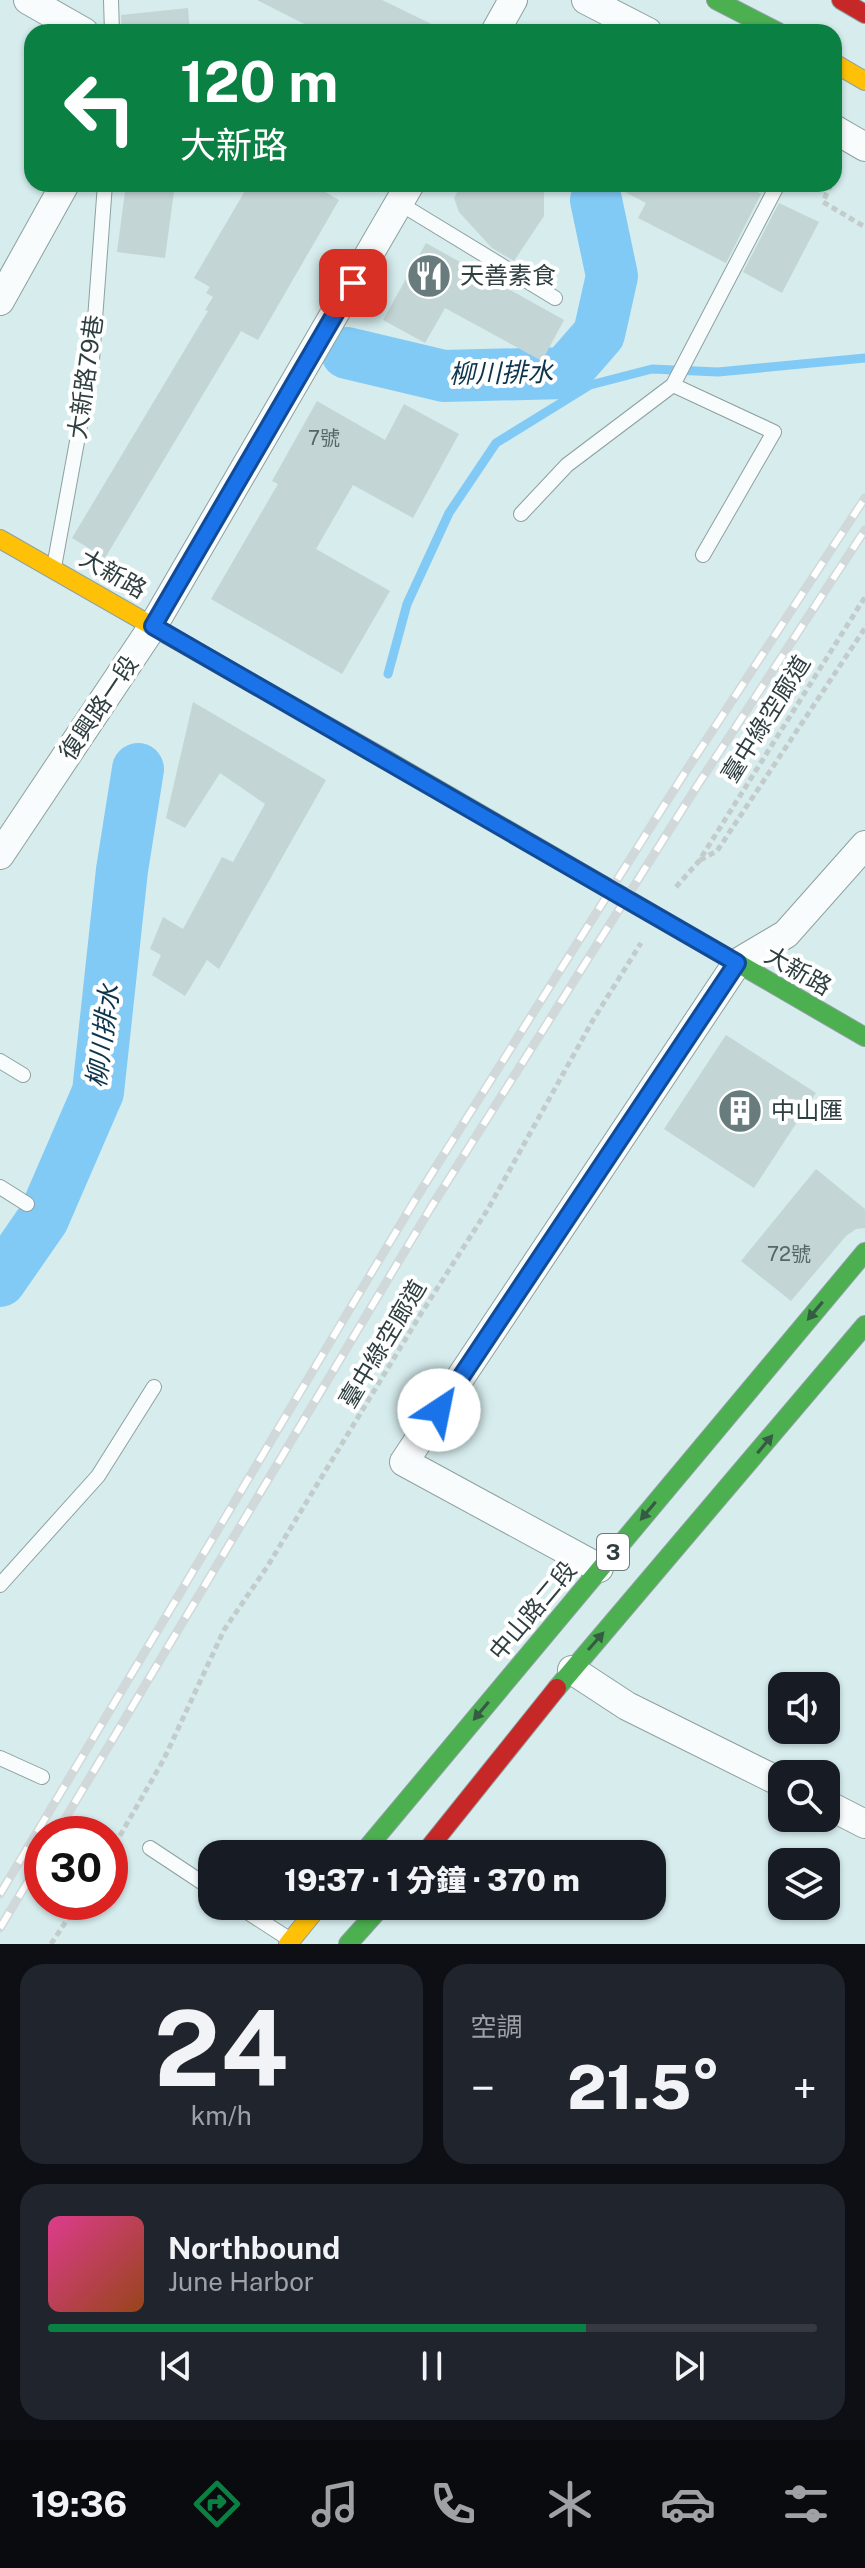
<!DOCTYPE html>
<html lang="zh-TW">
<meta charset="utf-8">
<style>
:root{--surface:#171b24;--page:#20242c;--text:#f1f3f6;--muted:#9ea1a6;--line:#363941;--accent:#0b8043}
body{margin:0;font-family:"Public Sans","Noto Sans TC",sans-serif;background:var(--page);color:var(--text);height:100vh;display:flex;flex-direction:column;font-size:30px;white-space:nowrap}
*{box-sizing:border-box;margin:0}
p{font-size:26px;color:var(--muted)}
.icon{flex:none;width:44px;height:44px;fill:none;stroke:currentColor;stroke-width:2;stroke-linecap:round;stroke-linejoin:round}
.map{position:relative;height:1944px;overflow:hidden}
.panel{display:flex;flex-direction:column;gap:20px;padding:20px;background:#0d0f14;flex:1}
.panel>*{flex:none}
.banner{position:absolute;left:24px;top:24px;width:818px;height:168px;border-radius:24px;box-shadow:0 2px 6px #0004;background:#0b8043;color:#fff;overflow:hidden}
.tools{position:absolute;left:768px;top:1672px;display:grid;gap:16px}
.tools a{display:grid;place-items:center;width:72px;height:72px;border-radius:16px;background:var(--surface);box-shadow:0 2px 6px #0004;font-size:40px}
.speed{position:absolute;left:24px;top:1816px;display:flex;gap:16px;font-size:40px;font-weight:700;text-align:center}
.speed>*{display:grid;place-content:center;width:104px;height:104px;border-radius:50%;background:var(--surface);box-shadow:0 2px 6px #0004;line-height:1}
.speed .limit{border:12px solid #d22;background:#fff;color:#111}
.pin{position:absolute;display:grid;place-items:center;width:68px;height:68px;color:#fff;margin:-34px;border-radius:16px;box-shadow:0 4px 12px #0006}
.me{position:absolute;width:88px;margin:-44px;rotate:34deg;stroke-linejoin:round;filter:drop-shadow(0 0 6px #0008)}
.turn{display:flex;align-items:center;gap:28px;height:168px;padding:0 24px;font-size:36px}
.turn .icon{width:104px;height:104px;stroke-width:2.5}
.turn b{display:block;font-size:56px;line-height:68px}
.big{font-size:60px;font-weight:800;line-height:1.1}
.panel .tile{flex:1;display:flex;flex-direction:column;justify-content:center;gap:12px;min-width:0;padding:0 28px;border-radius:24px;background:var(--page)}
.panel .dial{align-items:center;gap:0}
.dial b{font-size:104px;line-height:1}
.song{display:flex;align-items:center;gap:24px}
.cover{width:96px;height:96px;border-radius:12px;background:linear-gradient(135deg,hsl(330 70% 55%),hsl(20 70% 35%))}
.played{height:8px;border-radius:4px;background:linear-gradient(90deg,var(--accent) 70%,var(--line) 70%)}
.keys{display:flex;justify-content:space-around;direction:ltr}
.heat{display:flex;justify-content:space-between;align-items:center;font-size:44px;direction:ltr}
.panel .tiles{flex:1;display:grid;gap:20px;grid-template-columns:1fr 1fr}
.tile:last-child{grid-column:span 2}
.trip{position:absolute;left:198px;top:1840px;width:468px;height:80px;border-radius:24px;background:var(--surface);box-shadow:0 2px 6px #0004;font-weight:800;line-height:80px;text-align:center}
.menu{display:flex;height:128px;justify-content:space-around;align-items:center;background:#090b0e;color:var(--muted)}
.menu .icon{width:56px;height:56px}
.menu .active{color:var(--accent)}
.menu b{font-size:36px;color:var(--text)}
.map>svg:first-child{display:block}
.lines{fill:none;stroke-linecap:round;stroke-linejoin:round}
.stream{stroke:#82caf6;stroke-width:9}
.river{stroke:#82caf6;stroke-width:52}
.building{fill:#c4d5d5}
.lane-casing{stroke:#8ea0a0;stroke-width:16}
.street-casing{stroke:#8ea0a0;stroke-width:30}
.fast-casing{stroke:#8ea0a0;stroke-width:20}
.slow-casing{stroke:#8ea0a0;stroke-width:20}
.jam-casing{stroke:#8ea0a0;stroke-width:20}
.path{stroke:#c3cbcb;stroke-width:5;stroke-dasharray:6 4;stroke-linecap:butt}
.lane{stroke:#f9fcfc;stroke-width:14}
.street{stroke:#f9fcfc;stroke-width:28}
.fast{stroke:#4caf50;stroke-width:18}
.slow{stroke:#ffc107;stroke-width:18}
.jam{stroke:#c62828;stroke-width:18}
.rail-casing{stroke:#d1d8d9;stroke-width:9}
.rail{stroke:#fff;stroke-width:6;stroke-dasharray:18;stroke-linecap:butt}
.oneway{fill:#365b44}
.route-casing{stroke:#114b97;stroke-width:20}
.route{stroke:#1a73e8;stroke-width:14}
.labels{text-anchor:middle;stroke-width:8;stroke-linejoin:round;paint-order:stroke}
.number-label{font-size:20px;fill:#576768}
.shield{fill:#fff;stroke:#6d7979;stroke-width:2}
.shield-label{font-size:22px;font-weight:bold;fill:#2f3f40}
.poi-label{font-size:24px;fill:#2f3f40;stroke:#fff;text-anchor:start}
.street-label{font-size:24px;fill:#2f3f40;stroke:#fff}
.water-label{font-size:26px;font-style:italic;fill:#0c354d;stroke:#fff}
</style>
<div class="map">
<svg width="865" height="1944" viewBox="0 0 865 1944">
<rect width="100%" height="100%" fill="#d6eced"/>
<g class="lines">
<polyline class="stream" points="388,674 407,604 449,513 496,443 590,385 652,369 718,372 865,358"/>
<g class="river">
<polyline points="347,353 444,376 565,373 599,334 612,276 596,200"/>
<polyline points="0,1281 43,1219 98,1092 122,870 138,769"/>
</g>
</g>
<g class="building">
<polygon points="257,0 382,0 448,32 320,32"/>
<polygon points="188,8 190,32 122,32 121,15"/>
<polygon points="126,184 175,184 165,258 117,252"/>
<polygon points="249,184 312,184 339,200 258,340 241,331 105,558 72,538 208,311 205,310 213,297 206,293 210,287 194,278"/>
<polygon points="462,184 544,184 544,216 514,261 492,248 459,212 454,198"/>
<polygon points="610,184 743,184 761,194 726,263 638,218 646,203"/>
<polygon points="779,203 819,222 782,293 743,272"/>
<polygon points="426,243 564,320 542,361 445,308 425,343 383,320"/>
<polygon points="317,401 385,440 404,404 459,434 413,518 353,485 316,549 390,591 342,674 211,599 278,484 272,481"/>
<polygon points="193,702 326,780 219,969 207,960 185,996 152,975 161,955 150,949 163,917 183,929 222,857 233,862 265,804 220,773 185,828 166,818"/>
<polygon points="726,1035 816,1093 754,1188 664,1129"/>
<polygon points="816,1169 865,1209 865,1228 856,1229 846,1236 791,1301 741,1261"/>
</g>
<g class="lines">
<g class="lane-casing">
<g id="lane">
<polyline points="111,0 112,32"/>
<polyline points="399,203 555,298"/>
<polyline points="673,385 774,432 703,555"/>
<polyline points="521,514 567,465 673,385 778,184"/>
<polyline points="54,567 92,360 105,184"/>
<polyline points="0,1061 23,1075"/>
<polyline points="0,1187 27,1204"/>
<polyline points="0,1585 98,1476 154,1387"/>
<polyline points="0,1758 42,1777"/>
<polyline points="150,1848 212,1889"/>
<polyline points="238,1906 286,1937"/>
</g>
</g>
<g class="street-casing">
<g id="street">
<polyline points="28,0 84,32"/>
<polyline points="586,0 648,32"/>
<polyline points="495,32 513,0"/>
<polyline points="834,129 865,147"/>
<polyline points="0,301 65,184"/>
<polyline points="0,855 153,626 410,184"/>
<polyline points="599,1568 404,1462 737,963 786,934 865,845"/>
<polyline points="572,1670 627,1706 782,1783"/>
<polyline points="826,1804 865,1824"/>
</g>
</g>
<g class="fast-casing">
<g id="fast">
<polyline points="716,0 778,32"/>
<polyline points="387,760 865,1037"/>
<polyline points="557,1688 865,1325"/>
<polyline points="362,1854 865,1252"/>
<polyline points="348,1944 382,1906"/>
</g>
</g>
<g class="slow-casing">
<g id="slow">
<polyline points="834,63 865,81"/>
<polyline points="0,539 229,670"/>
<polyline points="288,1944 319,1906"/>
</g>
</g>
<g class="jam-casing">
<g id="jam">
<polyline points="841,0 865,14"/>
<polyline points="229,670 387,760"/>
<polyline points="424,1854 557,1688"/>
</g>
</g>
<g class="path">
<polyline points="834,177 840,164"/>
<polyline points="831,184 823,202 865,227"/>
<polyline points="700,860 717,851 865,628"/>
<polyline points="676,887 699,861 865,597"/>
<polyline points="110,1853 164,1759 224,1630 267,1567 422,1312 488,1209 593,1020 641,943"/>
<polyline points="51,1944 79,1902"/>
</g>
<use href="#lane" class="lane"/>
<use href="#street" class="street"/>
<use href="#fast" class="fast"/>
<use href="#slow" class="slow"/>
<use href="#jam" class="jam"/>
<g class="rail-casing">
<g id="rail">
<polyline points="56,1834 430,1209 699,783 865,530"/>
<polyline points="0,1894 415,1200 684,774 865,498"/>
<polyline points="0,1928 42,1858"/>
</g>
</g>
<use href="#rail" class="rail"/>
</g>
<defs><path id="oneway-solid" d="M-6-.8H1V-3.2L6.5 0L1 3.2V.8H-6Z" transform="scale(2)"/></defs>
<g class="oneway">
<use href="#oneway-solid" transform="translate(815 1311) rotate(130)"/>
<use href="#oneway-solid" transform="translate(765 1444) rotate(-50)"/>
<use href="#oneway-solid" transform="translate(648 1511) rotate(130)"/>
<use href="#oneway-solid" transform="translate(596 1641) rotate(-49)"/>
<use href="#oneway-solid" transform="translate(481 1711) rotate(130)"/>
</g>
<g class="lines">
<g class="route-casing">
<polyline id="route" points="353,283 153,626 737,963 439,1410"/>
</g>
<use href="#route" class="route"/>
</g>
<defs>
<g id="restaurant-disc" transform="scale(2.3)"><circle r="9.5" fill="#697c7d" stroke="#fff"/><path d="M-5-6h1v4h1v-4h1v4h1v-4h1v5L-1.5 .5V6h-2V.5L-5-1ZM5-6V6H3V1.5H1.5Q1.5-4 5-6Z" fill="#fff"/></g>
<g id="building-disc" transform="scale(2.3)"><circle r="9.5" fill="#697c7d" stroke="#fff"/><path d="M-4-6H4V6H1V3H-1V6H-4ZM-2.5-4.3h1.7v1.8h-1.7ZM.8-4.3h1.7v1.8H.8ZM-2.5-1h1.7V.8h-1.7ZM.8-1h1.7V.8H.8Z" fill="#fff"/></g>
</defs>
<g fill-rule="evenodd">
<use href="#restaurant-disc" x="429" y="276"/>
<use href="#building-disc" x="740" y="1111"/>
</g>
<g class="labels">
<g class="number-label">
<text x="324" y="445">7號</text>
<text x="789" y="1261">72號</text>
</g>
<rect class="shield" x="597" y="1534" width="32" height="36" rx="6"/>
<g class="shield-label">
<text x="613" y="1560">3</text>
</g>
<g class="poi-label">
<text x="460" y="284">天善素食</text>
<text x="771" y="1119">中山匯</text>
</g>
<g class="street-label">
<text transform="translate(86 377) rotate(-82)" y="8">大新路79巷</text>
<text transform="translate(113 574) rotate(30)" y="8">大新路</text>
<text transform="translate(99 708) rotate(-56)" y="8">復興路一段</text>
<text transform="translate(766 719) rotate(-58)" y="8">臺中綠空廊道</text>
<text transform="translate(798 971) rotate(30)" y="8">大新路</text>
<text transform="translate(383 1344) rotate(-59)" y="8">臺中綠空廊道</text>
<text transform="translate(533 1611) rotate(-50)" y="8">中山路二段</text>
</g>
<g class="water-label">
<text transform="translate(501 373) rotate(-1)" y="9">柳川排水</text>
<text transform="translate(103 1036) rotate(-82)" y="9">柳川排水</text>
</g>
</g>
</svg>
<div class="tools">
<a><svg class="icon" aria-label="sound" viewBox="0 0 24 24"><path d="M4 9h4l5-4v14l-5-4H4zM17 9q2 3 0 6"/></svg></a>
<a><svg class="icon" aria-label="search" viewBox="0 0 24 24"><circle cx="10" cy="10" r="6"/><path d="M15 15l6 6"/></svg></a>
<a><svg class="icon" aria-label="layers" viewBox="0 0 24 24"><path d="M12 4l9 5-9 5-9-5zM3 14l9 5 9-5"/></svg></a>
</div>
<div class="speed"><div class="limit">30</div></div>
<div class="pin" style="left:353px;top:283px;background:#d93025"><svg class="icon" aria-label="arrive" viewBox="0 0 24 24"><path d="M6 21V4h12l-3 4 3 4H6"/></svg></div>
<svg class="me" style="left:439px;top:1410px" viewBox="-20 -20 40 40"><circle r="19" fill="#fff"/><path d="M0-13L10 11 0 6-10 11z" fill="#1a73e8"/></svg>
<div class="trip">19:37 · 1 分鐘 · 370 m</div>
<div class="banner">
<div class="turn"><svg class="icon" aria-label="left" viewBox="0 0 24 24"><path d="M17 20v-9H6M10 6l-5 5 5 5"/></svg><div><b>120 m</b>大新路</div></div>
</div>
</div>
<section class="panel">
<div class="tiles">
<div class="tile dial"><b>24</b><p>km/h</p></div>
<div class="tile"><p>空調</p>
<div class="heat"><a>−</a><b class="big">21.5°</b><a>+</a></div>
</div>
<div class="tile">
<div class="song"><i class="cover"></i><div><b>Northbound</b><p>June Harbor</p></div></div>
<div class="played"></div>
<div class="keys"><svg class="icon" aria-label="previous" viewBox="0 0 24 24"><path d="M18 5L8 12l10 7zM5 5v14"/></svg><svg class="icon" aria-label="pause" viewBox="0 0 24 24"><path d="M8 5v14M16 5v14"/></svg><svg class="icon" aria-label="next" viewBox="0 0 24 24"><path d="M6 5l10 7-10 7zM19 5v14"/></svg></div>
</div>
</div>
</section>
<nav class="menu">
<b>19:36</b>
<svg class="icon active" aria-label="directions" viewBox="0 0 24 24"><path d="M12 3l9 9-9 9-9-9zM9 14v-3h6M13 9l2 2-2 2"/></svg>
<svg class="icon" aria-label="music" viewBox="0 0 24 24"><path d="M9 18V5l10-2v13"/><circle cx="6" cy="18" r="3"/><circle cx="16" cy="16" r="3"/></svg>
<svg class="icon" aria-label="phone" viewBox="0 0 24 24"><path d="M5 4h4l2 5-3 2q2 4 5 5l2-3 5 2v4C11 20 4 13 5 4z"/></svg>
<svg class="icon" aria-label="climate" viewBox="0 0 24 24"><path d="M12 3v18M4 7l16 10M4 17L20 7"/></svg>
<svg class="icon" aria-label="car" viewBox="0 0 24 24"><path d="M5 17H2v-5l4-1 3-4h7l3 4 3 1v5h-3M9 17h6M6 11h13"/><circle cx="7" cy="17" r="2"/><circle cx="17" cy="17" r="2"/></svg>
<svg class="icon" aria-label="filters" viewBox="0 0 24 24"><path d="M4 7h16M4 17h16"/><circle cx="9" cy="7" r="2"/><circle cx="15" cy="17" r="2"/></svg>
</nav>
